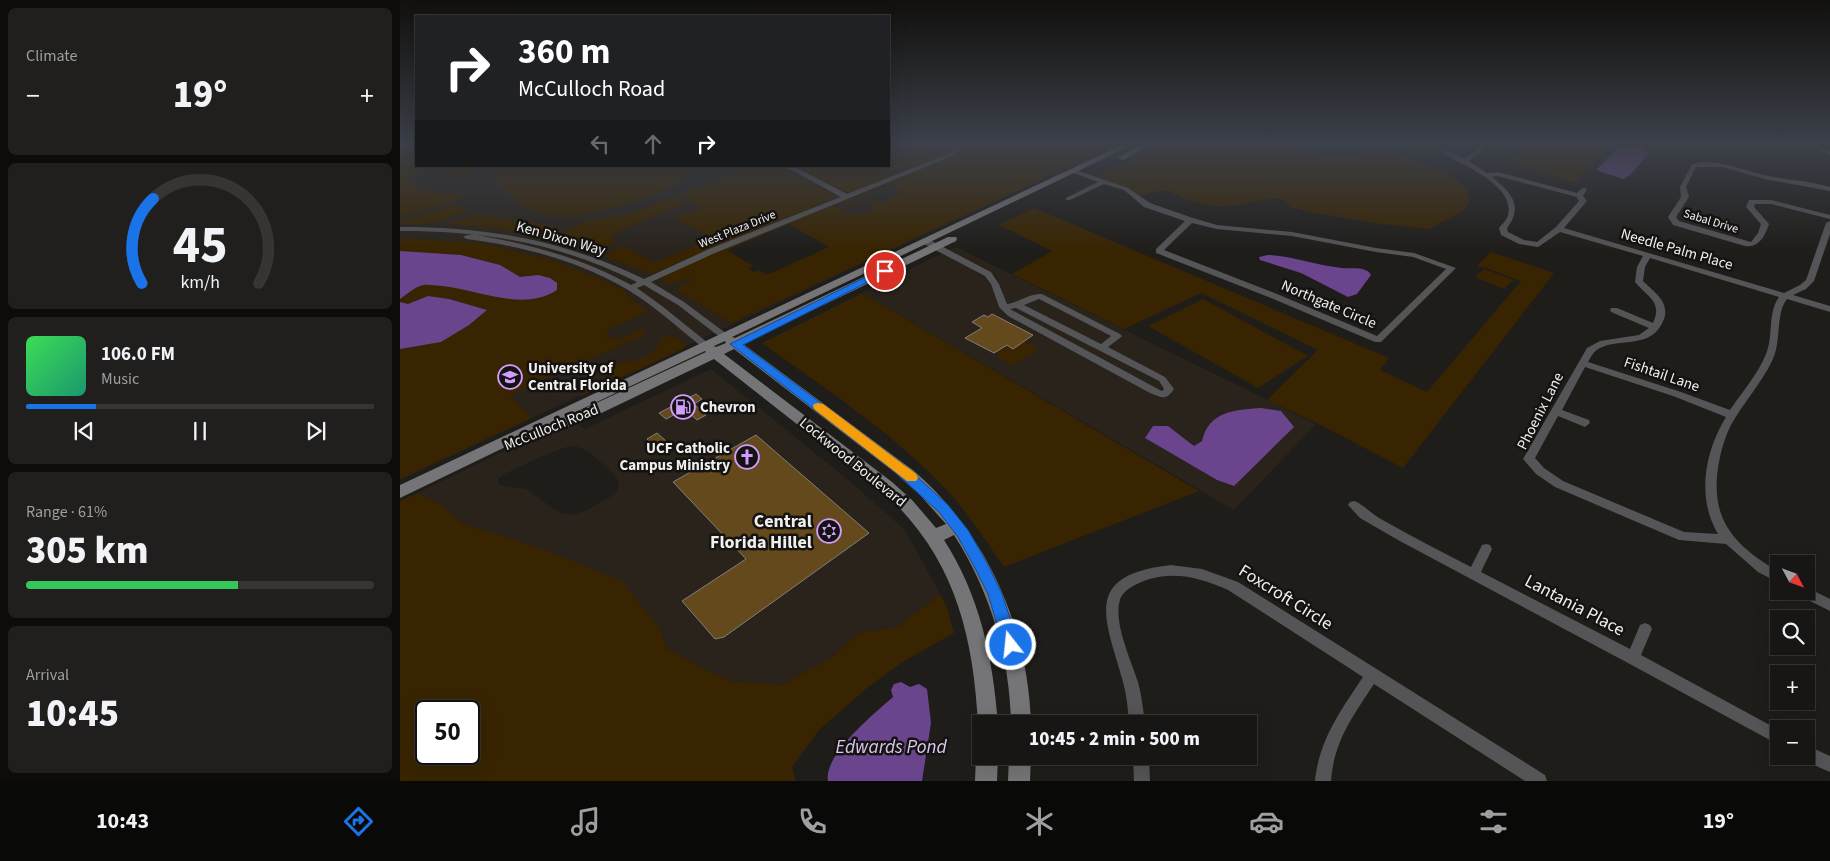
<!DOCTYPE html>
<meta charset="utf-8">
<style>
:root{--surface:#171614;--page:#201f1d;--text:#f1f3f6;--muted:#9e9fa0;--line:#363534;--accent:#1a73e8}
body{margin:0;font-family:"Source Sans 3",sans-serif;background:var(--page);color:var(--text);height:100vh;display:flex;flex-direction:column;font-size:19px;white-space:nowrap}
*{box-sizing:border-box;margin:0}
p{font-size:16px;color:var(--muted)}
.icon{flex:none;width:28px;height:28px;fill:none;stroke:currentColor;stroke-width:2;stroke-linecap:round;stroke-linejoin:round}
.map{position:relative;flex:1;overflow:hidden}
.sheet{display:flex;flex-direction:column;gap:8px;padding:8px;background:#0d0c0b;width:400px}
.sheet>*{flex:none}
.hud{position:absolute;left:15px;top:15px;width:475px;height:152px;border-radius:0px;box-shadow:0 5px 20px #0002,0 0 0 1px var(--line);background:#202124;color:#fff;overflow:hidden}
.needle{width:32px;rotate:131deg}
.buttons{position:absolute;left:1370px;top:555px;display:grid;gap:10px}
.buttons a{display:grid;place-items:center;width:45px;height:45px;border-radius:0px;background:var(--surface);box-shadow:0 5px 20px #0002,0 0 0 1px var(--line);font-size:25px}
.speed{position:absolute;left:15px;top:700px;display:flex;gap:10px;font-size:25px;font-weight:700;text-align:center}
.speed>*{display:grid;place-content:center;width:65px;height:65px;border-radius:50%;background:var(--surface);box-shadow:0 5px 20px #0002,0 0 0 1px var(--line);line-height:1}
.speed .limit{border:2px solid #111;border-radius:8px;background:#fff;color:#111}
.pin{position:absolute;display:grid;place-items:center;width:42px;height:42px;color:#fff;margin:-21px;border:2px solid #fff;border-radius:50%;box-shadow:0 1px 5px #0007}
.me{position:absolute;width:55px;margin:-28px;rotate:344deg;stroke-linejoin:round;filter:drop-shadow(0 0 4px #0008)}
.turn{display:flex;align-items:center;gap:18px;height:105px;padding:0 20px;font-size:22px}
.turn .icon{width:65px;height:65px;stroke-width:2.5}
.turn b{display:block;font-size:35px;line-height:42px}
.lanes{display:flex;align-items:center;height:48px;padding:0 20px;background:#0003;justify-content:center;gap:25px;direction:ltr}
.lanes .off{opacity:.35}
.big{font-size:38px;font-weight:800;line-height:1.1}
.sheet .tile{flex:1;display:flex;flex-direction:column;justify-content:center;gap:8px;min-width:0;padding:0 18px;border-radius:8px;background:var(--page)}
.sheet .dial{align-items:center;gap:0}
.dial svg{height:130px;overflow:visible;fill:none;stroke:var(--line);stroke-width:7;stroke-linecap:round;text-anchor:middle}
.dial text{fill:var(--text);stroke:none}
.song{display:flex;align-items:center;gap:15px}
.cover{width:60px;height:60px;border-radius:8px;background:linear-gradient(135deg,hsl(130 70% 55%),hsl(160 70% 35%))}
.played{height:5px;border-radius:2px;background:linear-gradient(90deg,var(--accent) 20%,var(--line) 20%)}
.keys{display:flex;justify-content:space-around;direction:ltr}
.heat{display:flex;justify-content:space-between;align-items:center;font-size:28px;direction:ltr}
.charge{height:8px;border-radius:4px;background:linear-gradient(90deg,#34c759 61%,var(--line) 0)}
.trip{position:absolute;left:572px;top:715px;width:285px;height:50px;border-radius:0px;background:var(--surface);box-shadow:0 5px 20px #0002,0 0 0 1px var(--line);font-weight:800;line-height:50px;text-align:center}
.dock{display:flex;height:80px;justify-content:space-around;align-items:center;background:#090908;color:var(--muted)}
.dock .icon{width:35px;height:35px}
.dock .on{color:var(--accent)}
.dock b{font-size:22px;color:var(--text)}
main{display:flex;flex:1;min-height:0}
.map>svg:first-child{display:block}
.built{fill:#29231b;fill-rule:evenodd}
.green{fill:#382400;fill-rule:evenodd}
.water{fill:#6a448c}
.building{fill:#64491c;stroke:#817f7b}
.lines{fill:none;stroke-linecap:round;stroke-linejoin:round}
.minor{fill:#555456;fill-rule:evenodd}
.secondary{fill:#757476;fill-rule:evenodd}
.route{fill:#1a73e8;stroke:#114b97}
.slow{fill:#f59e0b}
.labels{text-anchor:middle;stroke-width:5;stroke-linejoin:round;paint-order:stroke}
.far-street-label{font-size:12px;fill:#f1efed;stroke:#151311}
.street-label{font-size:15px;fill:#f1efed;stroke:#151311}
.poi-label{font-size:15px;font-weight:bold;fill:#f1efed;stroke:#151311;text-anchor:start}
.near-poi-label{font-size:18px;font-weight:bold;fill:#f1efed;stroke:#151311;text-anchor:end}
.near-street-label{font-size:18px;fill:#f1efed;stroke:#151311}
.near-water-label{font-size:19px;font-style:italic;fill:#ddc9f2;stroke:#151311}
</style>
<main>
<section class="sheet">
<div class="tile"><p>Climate</p>
<div class="heat"><a>−</a><b class="big">19°</b><a>+</a></div>
</div>
<div class="tile dial"><svg viewBox="0 0 100 80">
<path d="M14 69A42 42 0 1 1 86 69"/>
<path d="M14 69A42 42 0 0 1 21 17" stroke="#1a73e8"/>
<text x="50" y="56" font-size="32" font-weight="700">45</text>
<text x="50" y="72" font-size="11">km/h</text>
</svg></div>
<div class="tile">
<div class="song"><i class="cover"></i><div><b>106.0 FM</b><p>Music</p></div></div>
<div class="played"></div>
<div class="keys"><svg class="icon" aria-label="previous" viewBox="0 0 24 24"><path d="M18 5L8 12l10 7zM5 5v14"/></svg><svg class="icon" aria-label="pause" viewBox="0 0 24 24"><path d="M8 5v14M16 5v14"/></svg><svg class="icon" aria-label="next" viewBox="0 0 24 24"><path d="M6 5l10 7-10 7zM19 5v14"/></svg></div>
</div>
<div class="tile"><p>Range · 61%</p><b class="big">305 km</b><div class="charge"></div></div>
<div class="tile"><p>Arrival</p><b class="big">10:45</b></div>
</section>
<div class="map">
<svg width="1430" height="781" viewBox="0 0 1430 781">
<rect width="100%" height="100%" fill="#1f1d1a"/>
<g class="built">
<path d="M0 144H16V166H489V144H718L0 480ZM389 224 429 247 367 275 359 270 354 272 348 268 353 266 327 250Z"/>
<path d="M556 247 916 424 834 510 462 293 543 253 585 275 591 283 598 306 607 316 752 393 762 398 769 397 773 391 765 377 707 348 721 338 720 334 641 295 607 304 597 278 587 269 549 250ZM861 408 834 486 817 480 745 438 768 426 794 446 802 441 823 413Z"/>
<polygon points="638,299 711,336 700,344 624,305"/>
<polygon points="617,308 758,381 763,389 762,390 757,388 696,357 610,309"/>
<path d="M311 369 452 483 505 530 540 594 497 627 459 633 429 659 381 685 332 681 298 666 267 648 260 629 96 535 64 524 35 501 17 493 121 443 176 422 185 429ZM170 446 178 447 189 452 214 474 218 480 219 486 215 494 185 511 170 515 160 513 126 489 103 486 98 483 99 478 104 474 147 454Z"/>
</g>
<g class="green">
<path d="M0 144H16V166H25L23 167 22 174 8 176C15 194 40 193 56 193L60 195V197L51 203 0 218Z"/>
<path d="M489 144H557V145C554 154 515 169 504 171 499 172 481 167 473 166H489V162L530 153 536 155 552 148 548 146 521 155 489 160Z"/>
<path d="M564 144H719L331 323 277 290 280 286 293 280 290 278 268 285 260 279 290 263 449 198 452 199V204L459 207 456 208 444 202 434 206 456 216 475 208 468 203 469 202 472 200 481 204 504 193 486 185 462 195 463 199 458 195 555 155 564 148ZM389 224 429 247 367 275 359 270 354 272 348 268 353 266 327 250Z"/>
<polygon points="762,144 877,144 909,152 942,155 989,150 1039,169 1054,177 1066,189 1069,201 1063,211 1029,229 981,224 905,211 890,207 886,201 874,198 831,206 809,206 785,199 765,190 739,196 723,187 697,176"/>
<polygon points="1124,144 1212,144 1175,183 1106,163"/>
<polygon points="42,166 78,166 70,180 57,179 44,173"/>
<path d="M95 166H291C288 191 206 211 182 214 170 216 156 216 144 214 122 210 102 191 91 173Z"/>
<polygon points="358,166 371,168 369,166 381,166 437,197 251,274 204,256 223,246 254,263 313,238 275,218 302,207 279,195"/>
<polygon points="393,166 445,166 496,174 455,191 444,192"/>
<polygon points="275,197 287,203 208,236 217,241 197,252 155,240 163,232 181,223 230,213"/>
<polygon points="58,204 66,209 67,212 30,224 0,224 0,222"/>
<polygon points="634,208 989,358 980,370 1027,392 1121,281 1086,268 1077,266 1091,252 1154,273 1003,468 917,423 867,400 918,350 801,293 724,329 612,274 652,251 599,225"/>
<polygon points="75,215 150,225 154,229 142,237 92,228 46,224"/>
<polygon points="0,238 79,243 151,260 200,279 223,290 230,299 249,311 206,330 209,333 203,337 213,337 217,340 241,329 247,334 110,395 131,418 0,479"/>
<polygon points="1084,269 1114,280 1104,289 1075,277"/>
<path d="M462 293 799 491 604 567C584 538 564 507 539 482 486 428 423 387 362 343Z"/>
<polygon points="803,299 908,356 858,388 748,326"/>
<polygon points="274,336 285,344 283,349 216,380 213,379 203,369 220,361 223,363 229,360 232,363 256,351 253,348 260,344 261,340 256,338"/>
<polygon points="625,341 639,349 613,366 597,357 600,355 596,352 607,345 613,349"/>
<polygon points="194,376 202,386 182,396 179,392 185,388 180,382"/>
<path d="M17 493 35 501 64 524 142 549 222 581 260 629 267 648 298 666 332 681 381 685 429 659 459 633 497 627 540 594 547 607 554 633 501 663 467 688 419 730 392 767 396 781H0V501ZM26 711H69V754H26Z"/>
</g>
<g class="water">
<polygon points="1225,145 1241,147 1249,153 1231,174 1224,179 1198,171 1197,169 1216,150"/>
<path d="M0 251 61 255 100 265 120 277 138 275 150 278 157 283V290C123 312 79 290 43 286 37 286 30 284 23 285 15 287 7 294 0 299Z"/>
<path d="M868 255C893 256 917 266 942 268 950 269 967 266 971 275L957 294 948 297 901 273 860 260 859 257Z"/>
<polygon points="28,296 49,299 87,310 69,325 41,342 0,349 0,302 8,304"/>
<path d="M861 408 881 411 894 427 834 486 817 480 745 438 753 426H768L794 446 802 441C809 411 834 410 861 408Z"/>
<path d="M501 682 510 687 519 684 527 689 531 723 522 781H428C423 755 475 713 493 697L491 690 494 684Z"/>
</g>
<g class="building">
<polygon points="592,314 633,335 613,349 607,345 594,353 565,338 582,328 572,322 584,315 588,317"/>
<polygon points="296,394 302,399 294,404 306,415 297,420 285,409 266,419 259,413"/>
<polygon points="257,433 266,441 255,447 247,439"/>
<polygon points="356,435 469,533 324,637 315,639 282,601 346,559 273,482"/>
</g>
<g class="lines">
<g class="minor">
<path d="M557 144H563V149L550 157 315 253 251 282 284 302 327 334 329 336 327 338H321L278 305 244 285 237 288 262 306 308 343 310 345 308 347H302C281 330 261 312 239 297 188 263 127 247 67 239L63 237C70 232 85 237 93 238 141 247 187 261 231 285L237 282C158 243 87 231 0 231V227C89 227 163 240 244 279L309 249 441 197 384 166H393L447 194 546 155 557 148Z"/>
<path d="M1083 144H1089L1069 161 1087 173 1098 172 1177 193 1182 188H1186L1187 189 1183 196 1187 201 1164 228 1384 293 1400 285 1406 280 1426 223 1430 221V234L1414 281 1406 289 1393 295 1430 306V312L1387 299C1375 314 1382 342 1372 361 1361 384 1343 403 1331 425 1323 441 1319 458 1317 476 1313 525 1339 548 1379 572V583L1358 572 1326 544 1279 540 1155 487 1136 474 1123 459 1187 348 1200 341 1239 335 1249 328 1211 312 1210 310 1211 308H1217L1253 323C1263 301 1247 297 1235 282L1237 267 1243 256 1160 232 1138 247 1119 244 1101 235 1099 228C1102 224 1107 220 1108 215 1116 183 1055 163 1037 149L1042 148 1064 159ZM1098 176 1177 197 1179 201 1156 227 1137 242 1124 240 1108 232 1107 228C1124 206 1111 192 1092 177ZM1250 258 1379 297C1367 314 1374 335 1366 354 1358 374 1342 392 1330 410L1281 392 1188 362C1192 355 1194 351 1200 348 1223 337 1252 350 1264 319 1270 302 1254 292 1243 281L1245 267ZM1185 367 1273 396 1326 417C1305 451 1296 497 1318 534L1284 532 1163 481 1144 468 1135 458 1158 416 1185 427 1190 423 1189 420 1162 410Z"/>
<polygon points="1353,144 1364,144 1374,147 1371,149"/>
<polygon points="1407,144 1414,144 1430,151 1430,155"/>
<path d="M1303 162C1326 162 1346 171 1368 176 1389 180 1410 181 1430 187V191L1369 180 1322 167H1296L1286 187 1289 197 1276 217 1279 221 1351 242 1358 233 1361 224 1346 207 1349 200H1371L1430 215V219L1371 204H1355L1354 207 1369 224C1365 236 1359 248 1345 246L1273 225 1268 217 1281 197 1280 187 1292 164Z"/>
<path d="M673 169 728 188 750 203 793 218 817 225 892 232 976 248 1014 253 1056 268 981 342H975L871 298 756 253V249L785 221 744 207 724 190 704 184 670 200H666V198L698 182 671 172 670 171ZM792 223 817 229 892 236 976 252 1013 257 1046 269 977 336 877 294 764 250Z"/>
<path d="M522 239H528L591 272 599 284 607 304C619 302 631 293 642 294L720 334 722 336 720 338 708 347 765 377 774 389C766 401 763 398 750 393L608 316 599 307 591 284 585 276 522 243ZM639 299 711 336 701 344 624 305ZM616 308 759 381 764 389 762 391 758 389 610 309Z"/>
<path d="M954 501C961 503 971 513 979 518 1009 535 1040 551 1071 567L1082 545 1086 544 1090 545 1092 549 1081 572 1230 649 1240 625 1245 623 1250 625 1252 629 1241 655 1379 730V745L1228 663 998 540 960 518 948 505 950 502Z"/>
<path d="M771 565 802 569 838 582 1145 775 1147 781H1125L974 684C953 716 934 741 931 781H915C919 740 941 710 963 677L828 590C803 579 778 571 750 579 740 582 723 589 720 600 713 622 731 660 738 682 742 696 743 710 745 724H729C728 710 727 696 723 682 706 620 680 575 771 565Z"/>
<polygon points="1406,587 1430,599 1430,611 1398,595 1397,591 1406,591"/>
<polygon points="1406,745 1430,756 1430,772 1400,759 1400,756 1406,756"/>
<polygon points="733,756 749,756 750,781 734,781"/>
</g>
<g class="secondary">
<path d="M724 144H734L332 337 335 338 548 237H556L557 239 556 241 343 344 514 471C587 534 628 627 631 724H611C610 657 590 591 554 535L544 540C580 596 593 658 598 724H581V731L578 724C573 631 553 554 481 490L314 359 191 418 139 438 134 437 132 434 0 498V485ZM325 341 326 343 316 347 314 346ZM334 349 494 472 520 495 546 524 536 528 513 501 492 482 324 354ZM305 351 306 352 162 419 165 417Z"/>
<polygon points="743,144 753,144 725,159 722,160 718,157"/>
<polygon points="579,748 581,748 581,756 598,756 597,781 575,781 576,756"/>
<polygon points="609,756 631,756 630,781 608,781"/>
</g>
</g>
<linearGradient id="sky" x2="0" y2="1"><stop stop-color="#11100e"/><stop offset="0.57" stop-color="#3c4049"/><stop offset="1" stop-color="#3c4049" stop-opacity="0"/></linearGradient>
<rect width="1430" height="253" fill="url(#sky)"/>
<polygon class="route" points="482,269 485,269 490,271 343,345 504,465 548,505 568,530 588,565 602,594 619,645 616,650 611,652 605,650 603,645 588,594 575,568 558,537 539,512 495,472 330,344"/>
<polygon class="slow" points="418,403 423,404 516,474 518,478 516,481 507,481 414,409 413,406 414,404"/>
<defs>
<g id="university-ring" transform="scale(1.25)"><circle r="9.5" fill="#151311" stroke="#cf9eff" stroke-width="1.5"/><path d="M0-5L7-2L0 1L-7-2ZM-4 1L0 2.5L4 1V4Q0 6-4 4Z" fill="#cf9eff"/></g>
<g id="fuel-ring" transform="scale(1.25)"><circle r="9.5" fill="#151311" stroke="#cf9eff" stroke-width="1.5"/><path d="M-5.5-6h7V0h2V4h1.3V-2.5L3-4.5l.8-.8L6-3V5H2.5V1h-1V6h-7ZM-4.2-4.7v3.2H.2V-4.7Z" fill="#cf9eff"/></g>
<g id="church-ring" transform="scale(1.25)"><circle r="9.5" fill="#151311" stroke="#cf9eff" stroke-width="1.5"/><path d="M-1.2-6h2.4v3.5h3.3v2.4h-3.3V6h-2.4V-.1h-3.3v-2.4h3.3Z" fill="#cf9eff"/></g>
<g id="synagogue-ring" transform="scale(1.25)"><circle r="9.5" fill="#151311" stroke="#cf9eff" stroke-width="1.5"/><path d="M0-6.5L5.6 3.2H-5.6ZM0 6.5L5.6-3.2H-5.6Z" fill="#cf9eff"/></g>
</defs>
<g fill-rule="evenodd">
<use href="#university-ring" x="110" y="377"/>
<use href="#fuel-ring" x="283" y="407"/>
<use href="#church-ring" x="347" y="457"/>
<use href="#synagogue-ring" x="429" y="531"/>
</g>
<g class="labels">
<g class="far-street-label">
<text transform="translate(1311 221) rotate(17)" y="4">Sabal Drive</text>
<text transform="translate(337 229) rotate(-22)" y="4">West Plaza Drive</text>
</g>
<g class="street-label">
<text transform="translate(161 238) rotate(16)" y="5">Ken Dixon Way</text>
<text transform="translate(1277 249) rotate(16)" y="5">Needle Palm Place</text>
<text transform="translate(929 304) rotate(23)" y="5">Northgate Circle</text>
<text transform="translate(1262 374) rotate(19)" y="5">Fishtail Lane</text>
<text transform="translate(1140 411) rotate(-63)" y="5">Phoenix Lane</text>
<text transform="translate(151 427) rotate(-22)" y="5">McCulloch Road</text>
<text transform="translate(453 462) rotate(39)" y="5">Lockwood Boulevard</text>
</g>
<g class="poi-label">
<text x="128" y="373">University of<tspan x="128" dy="17">Central Florida</tspan></text>
<text x="300" y="412">Chevron</text>
<text x="330" y="453" text-anchor="end">UCF Catholic<tspan x="330" dy="17">Campus Ministry</tspan></text>
</g>
<g class="near-poi-label">
<text x="412" y="527">Central<tspan x="412" dy="21">Florida Hillel</tspan></text>
</g>
<g class="near-street-label">
<text transform="translate(886 597) rotate(32)" y="6">Foxcroft Circle</text>
<text transform="translate(1175 605) rotate(28)" y="6">Lantania Place</text>
</g>
<g class="near-water-label">
<text x="491" y="753">Edwards Pond</text>
</g>
</g>
</svg>
<div class="buttons">
<a><svg class="needle" viewBox="-14 -14 28 28"><path d="M0-13l5 13h-10z" fill="#e53935"/><path d="M0 13l5-13h-10z" fill="#9e9fa0"/></svg></a>
<a><svg class="icon" aria-label="search" viewBox="0 0 24 24"><circle cx="10" cy="10" r="6"/><path d="M15 15l6 6"/></svg></a>
<a>+</a>
<a>−</a>
</div>
<div class="speed"><div class="limit">50</div></div>
<div class="pin" style="left:485px;top:271px;background:#d93025"><svg class="icon" aria-label="arrive" viewBox="0 0 24 24"><path d="M6 21V4h12l-3 4 3 4H6"/></svg></div>
<svg class="me" style="left:611px;top:645px" viewBox="-20 -20 40 40"><circle r="17" fill="#1a73e8" stroke="#fff" stroke-width="3"/><path d="M0-11L8 9 0 5-8 9z" fill="#fff"/></svg>
<div class="trip">10:45 · 2 min · 500 m</div>
<div class="hud">
<div class="turn"><svg class="icon" aria-label="right" viewBox="0 0 24 24"><path d="M7 20v-9h11M14 6l5 5-5 5"/></svg><div><b>360 m</b>McCulloch Road</div></div>
<div class="lanes"><svg class="icon off" aria-label="left" viewBox="0 0 24 24"><path d="M17 20v-9H6M10 6l-5 5 5 5"/></svg><svg class="icon off" aria-label="ahead" viewBox="0 0 24 24"><path d="M12 20V5M6 11l6-6 6 6"/></svg><svg class="icon" aria-label="right" viewBox="0 0 24 24"><path d="M7 20v-9h11M14 6l5 5-5 5"/></svg></div>
</div>
</div>
</main>
<nav class="dock">
<b>10:43</b>
<svg class="icon on" aria-label="directions" viewBox="0 0 24 24"><path d="M12 3l9 9-9 9-9-9zM9 14v-3h6M13 9l2 2-2 2"/></svg>
<svg class="icon" aria-label="music" viewBox="0 0 24 24"><path d="M9 18V5l10-2v13"/><circle cx="6" cy="18" r="3"/><circle cx="16" cy="16" r="3"/></svg>
<svg class="icon" aria-label="phone" viewBox="0 0 24 24"><path d="M5 4h4l2 5-3 2q2 4 5 5l2-3 5 2v4C11 20 4 13 5 4z"/></svg>
<svg class="icon" aria-label="climate" viewBox="0 0 24 24"><path d="M12 3v18M4 7l16 10M4 17L20 7"/></svg>
<svg class="icon" aria-label="car" viewBox="0 0 24 24"><path d="M5 17H2v-5l4-1 3-4h7l3 4 3 1v5h-3M9 17h6M6 11h13"/><circle cx="7" cy="17" r="2"/><circle cx="17" cy="17" r="2"/></svg>
<svg class="icon" aria-label="filters" viewBox="0 0 24 24"><path d="M4 7h16M4 17h16"/><circle cx="9" cy="7" r="2"/><circle cx="15" cy="17" r="2"/></svg>
<b>19°</b>
</nav>
